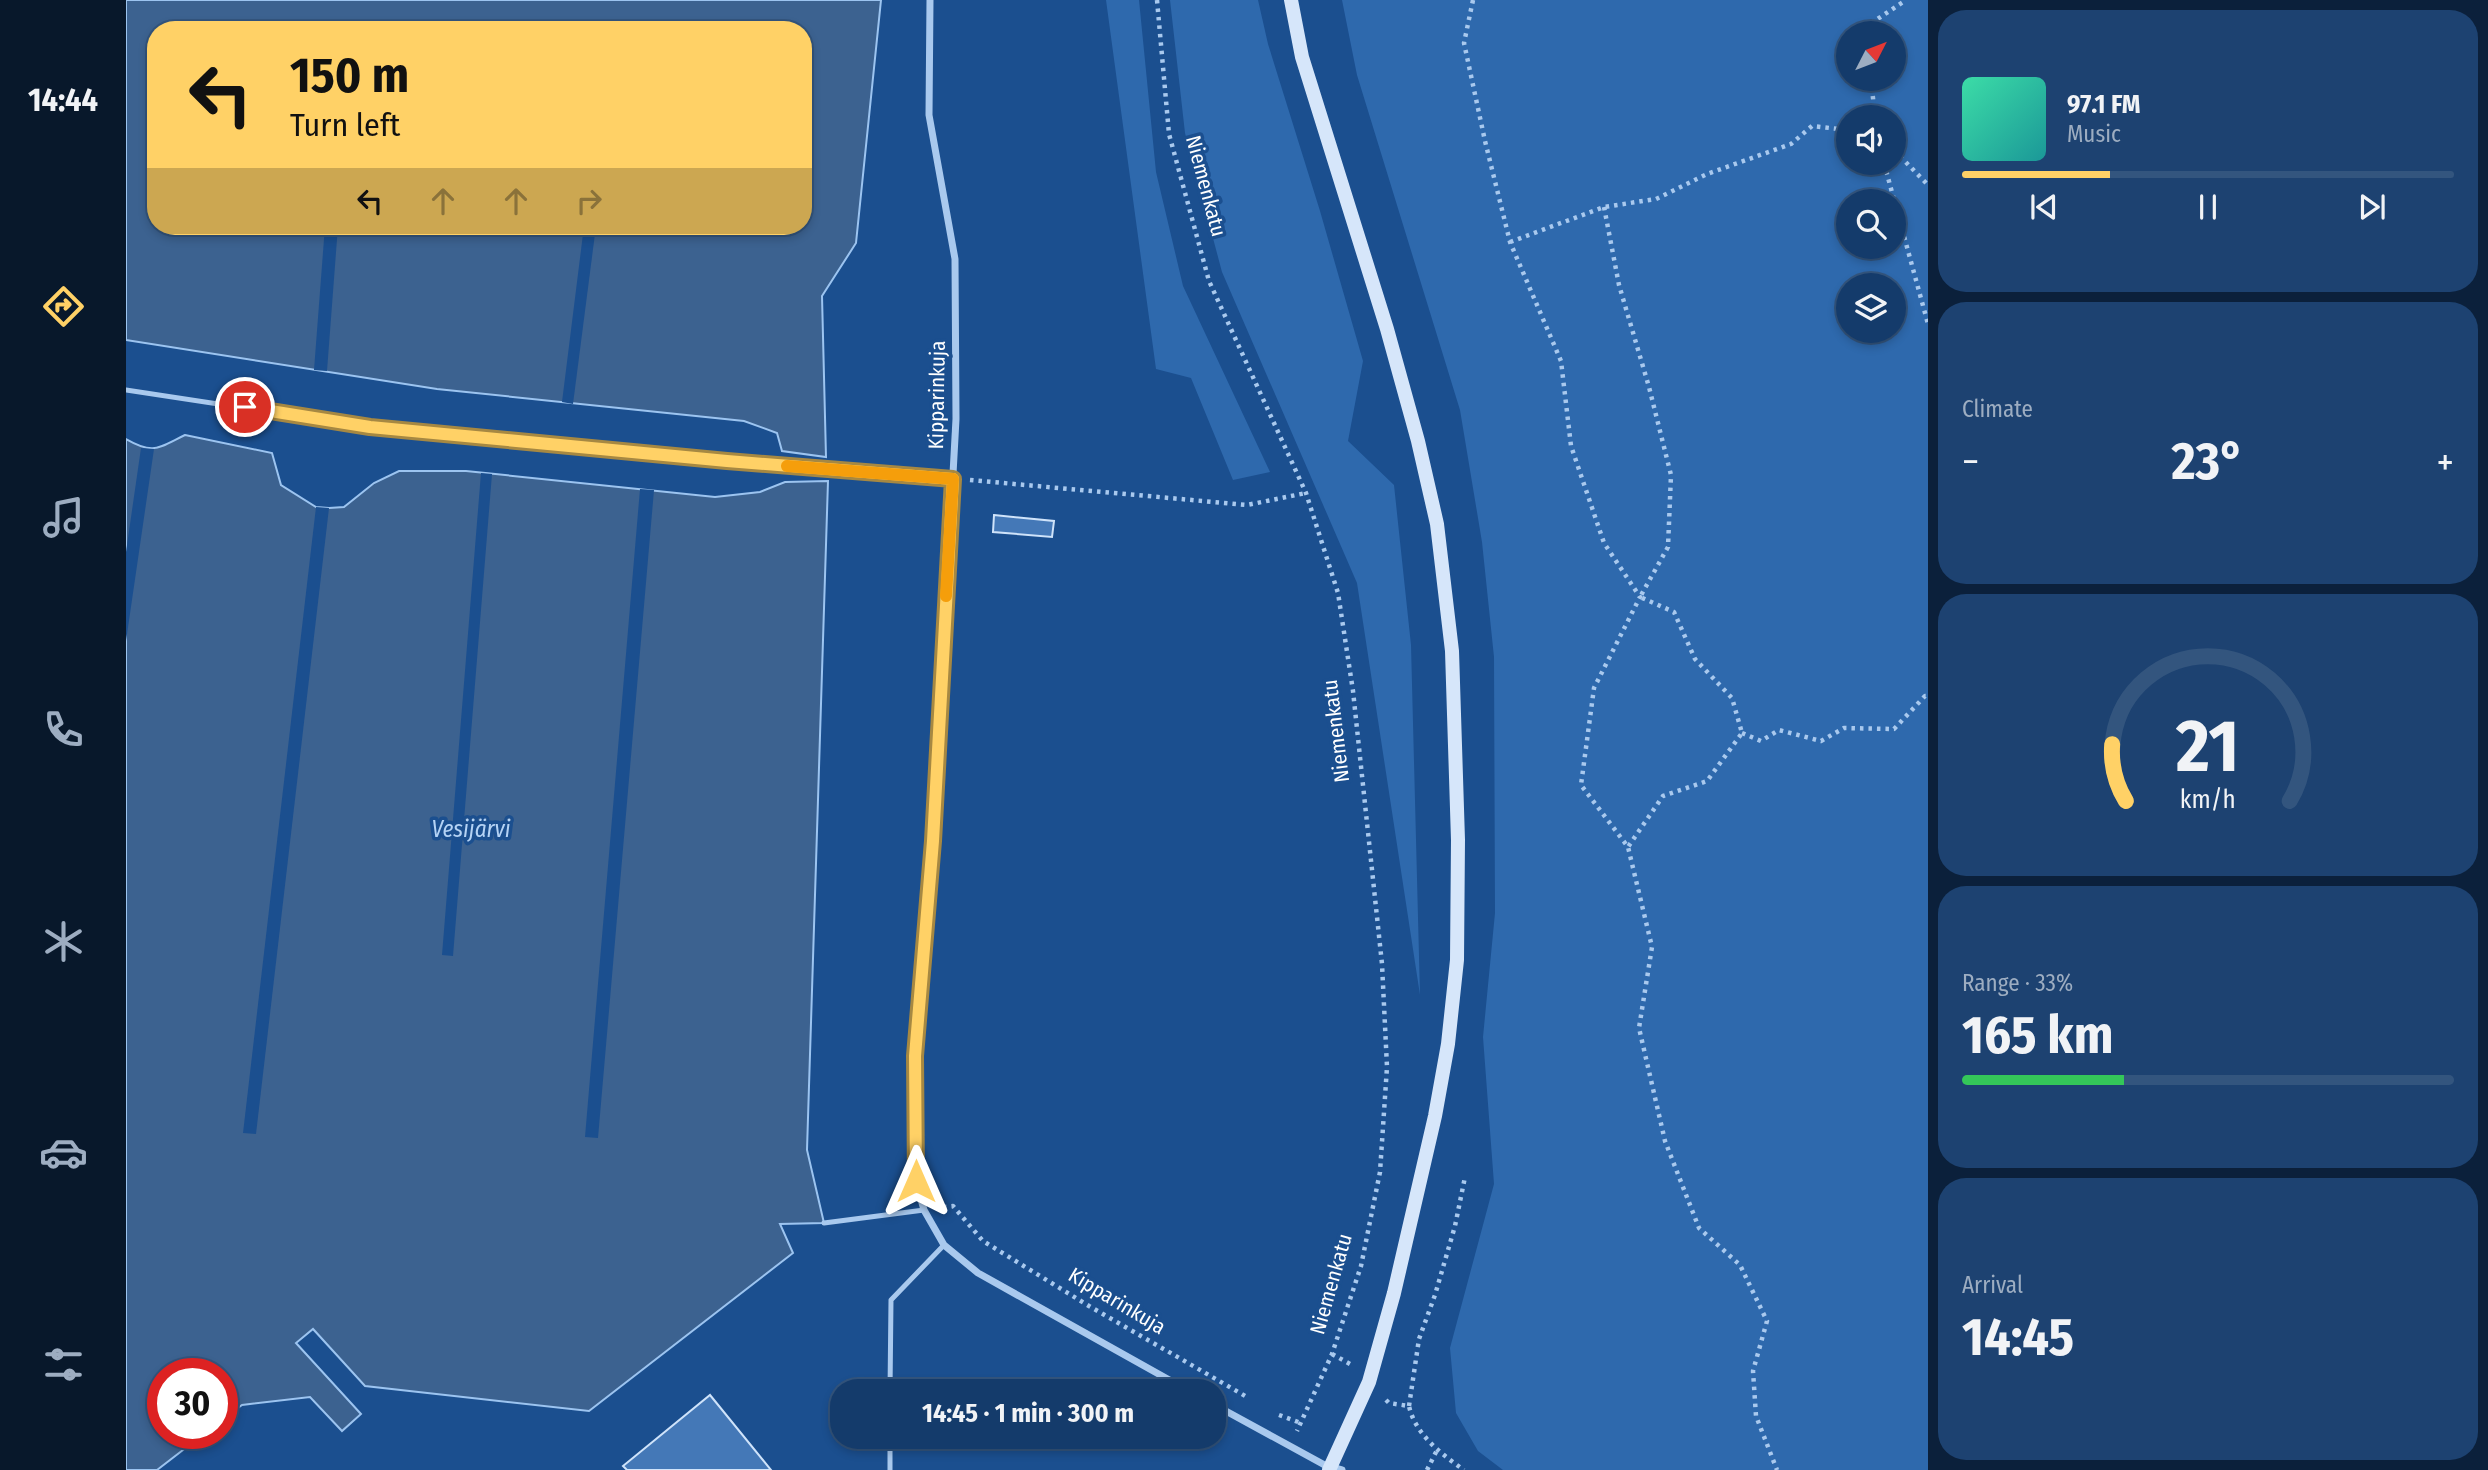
<!DOCTYPE html>
<meta charset="utf-8">
<style>
:root{--surface:#143b6b;--page:#1d4271;--text:#f1f3f6;--muted:#9dadc1;--line:#33557e;--accent:#ffd166}
body{margin:0;font-family:"Fira Sans Condensed",sans-serif;background:var(--page);color:var(--text);height:100vh;display:flex;flex-direction:column;font-size:26px;white-space:nowrap}
*{box-sizing:border-box;margin:0}
p{font-size:23px;color:var(--muted)}
.icon{flex:none;width:38px;height:38px;fill:none;stroke:currentColor;stroke-width:2;stroke-linecap:round;stroke-linejoin:round}
.map{position:relative;flex:1;overflow:hidden}
.side{display:flex;flex-direction:column;gap:10px;padding:10px;background:#0b203b;width:560px}
.side>*{flex:none}
.top-card{position:absolute;left:21px;top:21px;width:665px;height:214px;border-radius:28px;box-shadow:0 4px 10px #0003,0 0 0 2px var(--line);background:#ffd166;color:#111;overflow:hidden}
.needle{width:46px;rotate:48deg}
.buttons{position:absolute;left:1710px;top:21px;display:grid;gap:14px}
.buttons a{display:grid;place-items:center;width:70px;height:70px;border-radius:50%;background:var(--surface);box-shadow:0 4px 10px #0003,0 0 0 2px var(--line);font-size:35px}
.speed{position:absolute;left:21px;top:1358px;display:flex;gap:14px;font-size:35px;font-weight:700;text-align:center}
.speed>*{display:grid;place-content:center;width:91px;height:91px;border-radius:50%;background:var(--surface);box-shadow:0 4px 10px #0003,0 0 0 2px var(--line);line-height:1}
.speed .limit{border:10px solid #d22;background:#fff;color:#111}
.pin{position:absolute;display:grid;place-items:center;width:60px;height:60px;color:#fff;margin:-30px;border:4px solid #fff;border-radius:50%;box-shadow:0 2px 7px #0007}
.me{position:absolute;width:77px;margin:-38px;rotate:0deg;stroke-linejoin:round;filter:drop-shadow(0 0 5px #0008)}
.turn{display:flex;align-items:center;gap:24px;height:147px;padding:0 28px;font-size:32px}
.turn .icon{width:91px;height:91px;stroke-width:2.5}
.turn b{display:block;font-size:49px;line-height:60px}
.lanes{display:flex;align-items:center;height:66px;padding:0 28px;background:#0003;justify-content:center;gap:35px;direction:ltr}
.lanes .off{opacity:.35}
.big{font-size:52px;font-weight:700;line-height:1.1}
.side .card{flex:1;display:flex;flex-direction:column;justify-content:center;gap:10px;min-width:0;padding:0 24px;border-radius:28px;background:var(--page)}
.side .dial{align-items:center;gap:0}
.dial svg{height:182px;overflow:visible;fill:none;stroke:var(--line);stroke-width:7;stroke-linecap:round;text-anchor:middle}
.dial text{fill:var(--text);stroke:none}
.song{display:flex;align-items:center;gap:21px}
.cover{width:84px;height:84px;border-radius:10px;background:linear-gradient(135deg,hsl(160 70% 55%),hsl(180 70% 35%))}
.played{height:7px;border-radius:4px;background:linear-gradient(90deg,var(--accent) 30%,var(--line) 30%)}
.keys{display:flex;justify-content:space-around;direction:ltr}
.heat{display:flex;justify-content:space-between;align-items:center;font-size:38px;direction:ltr}
.charge{height:10px;border-radius:5px;background:linear-gradient(90deg,#34c759 33%,var(--line) 0)}
.trip{position:absolute;left:704px;top:1379px;width:396px;height:70px;border-radius:28px;background:var(--surface);box-shadow:0 4px 10px #0003,0 0 0 2px var(--line);font-weight:700;line-height:70px;text-align:center}
main{display:flex;flex:1;min-height:0}
.tab-bar{display:flex;flex-direction:column;width:126px;justify-content:space-around;align-items:center;background:#08182b;color:var(--muted)}
.tab-bar .icon{width:49px;height:49px}
.tab-bar .selected{color:var(--accent)}
.tab-bar b{font-size:32px;color:var(--text)}
.map>svg:first-child{display:block}
.green{fill:#2e69ad;fill-rule:evenodd}
.water{fill:#3c6290;stroke:#9cc4f0;stroke-width:2;fill-rule:evenodd}
.pier{fill:#1b4f8f}
.building{fill:#4478b7;stroke:#cfe3fa;stroke-width:2}
.lines{fill:none;stroke-linecap:round;stroke-linejoin:round}
.path{stroke:#a9c9ee;stroke-width:4.5;stroke-dasharray:3.5 5;stroke-linecap:butt}
.lane{stroke:#a9c9ee;stroke-width:5}
.street{stroke:#a9c9ee;stroke-width:7}
.secondary{stroke:#d6e6fa;stroke-width:14}
.route-casing{stroke:#a68842;stroke-width:18}
.route{stroke:#ffd166;stroke-width:12}
.slow{stroke:#f59e0b;stroke-width:12}
.labels{text-anchor:middle;stroke-width:7;stroke-linejoin:round;paint-order:stroke}
.street-label{font-size:21px;fill:#fff;stroke:#1b4f8f}
.water-label{font-size:23px;font-style:italic;fill:#b5d3f5;stroke:#1b4f8f}
</style>
<main>
<nav class="tab-bar">
<b>14:44</b>
<svg class="icon selected" aria-label="directions" viewBox="0 0 24 24"><path d="M12 3l9 9-9 9-9-9zM9 14v-3h6M13 9l2 2-2 2"/></svg>
<svg class="icon" aria-label="music" viewBox="0 0 24 24"><path d="M9 18V5l10-2v13"/><circle cx="6" cy="18" r="3"/><circle cx="16" cy="16" r="3"/></svg>
<svg class="icon" aria-label="phone" viewBox="0 0 24 24"><path d="M5 4h4l2 5-3 2q2 4 5 5l2-3 5 2v4C11 20 4 13 5 4z"/></svg>
<svg class="icon" aria-label="climate" viewBox="0 0 24 24"><path d="M12 3v18M4 7l16 10M4 17L20 7"/></svg>
<svg class="icon" aria-label="car" viewBox="0 0 24 24"><path d="M5 17H2v-5l4-1 3-4h7l3 4 3 1v5h-3M9 17h6M6 11h13"/><circle cx="7" cy="17" r="2"/><circle cx="17" cy="17" r="2"/></svg>
<svg class="icon" aria-label="filters" viewBox="0 0 24 24"><path d="M4 7h16M4 17h16"/><circle cx="9" cy="7" r="2"/><circle cx="15" cy="17" r="2"/></svg>
</nav>
<div class="map">
<svg width="1802" height="1470" viewBox="0 0 1802 1470">
<rect width="100%" height="100%" fill="#1b4f8f"/>
<g class="green">
<polygon points="980,0 1013,0 1030,172 1057,286 1144,472 1107,480 1065,378 1030,369"/>
<polygon points="1044,0 1132,0 1142,44 1194,211 1237,361 1222,441 1268,485 1285,645 1294,995 1231,583 1096,272 1059,133"/>
<path d="M1216 0H1802V1470H1377L1352 1451 1330 1413 1324 1348 1368 1184 1357 1037 1369 913 1368 657 1356 542 1334 410 1231 75ZM1722 33H1768V79H1722ZM1722 117H1768V163H1722ZM1722 201H1768V247H1722ZM1722 285H1768V331H1722Z"/>
</g>
<g class="water">
<path d="M0 0H755L730 243 696 296 700 457 656 451 651 433 618 421 311 389 0 340ZM30 30H677V226H30Z"/>
<path d="M59 435 146 453 155 485 190 507 203 508 218 507 248 483 273 471H340L589 497 634 492 659 482 702 481 681 1150 698 1223 654 1224 667 1253 463 1411 239 1386 187 1329 170 1343 235 1414 216 1431 184 1397 116 1405 96 1420V1374H37V1433H79L31 1470H0V439C28 455 32 448 59 435Z"/>
</g>
<g class="pier">
<polygon points="199,226 212,226 201,371 188,370"/>
<polygon points="458,226 470,226 447,404 436,402"/>
<polygon points="15,448 28,449 0,641 0,552"/>
<polygon points="355,473 366,474 327,956 316,955"/>
<polygon points="514,489 528,490 472,1138 459,1137"/>
<polygon points="190,507 203,508 130,1134 117,1133"/>
</g>
<g class="building">
<polygon points="868,515 928,521 926,537 867,532"/>
<polygon points="584,1395 645,1470 501,1470 497,1466"/>
</g>
<g class="lines">
<g class="path">
<polyline points="1031,0 1043,134 1083,281 1180,493 1212,593 1227,691 1256,964 1261,1067 1254,1172 1235,1266 1206,1354 1171,1431"/>
<polyline points="1347,0 1338,43 1359,141 1384,242 1435,361 1445,446 1478,543 1514,597 1468,688 1455,785 1502,847 1526,947 1513,1028 1539,1141 1573,1228 1614,1265 1641,1321 1627,1371 1630,1416 1651,1470"/>
<polyline points="1746,33 1747,22 1780,0"/>
<polyline points="1745,79 1749,117"/>
<polyline points="1768,150 1802,185"/>
<polyline points="1758,163 1802,324"/>
<polyline points="1478,207 1493,285 1523,387 1545,475 1542,547 1514,597 1548,612 1569,659 1606,698 1616,733 1581,781 1537,796 1502,847"/>
<polyline points="1384,242 1478,207 1530,199 1581,174 1665,144 1686,126 1722,130"/>
<polyline points="844,480 1121,505 1180,493"/>
<polyline points="1616,733 1635,741 1653,730 1695,741 1718,728 1768,729 1799,696 1802,696"/>
<polyline points="817,1207 827,1206 857,1241 963,1306 1121,1397"/>
<polyline points="1206,1354 1224,1364"/>
<path d="M1260 1400 1263 1403 1283 1406C1289 1434 1315 1454 1338 1470"/>
<polyline points="1283,1406 1293,1339 1309,1295 1329,1226 1339,1177"/>
<polyline points="1153,1415 1175,1423"/>
<polyline points="1301,1470 1311,1450"/>
</g>
<g class="lane">
<polyline points="0,390 244,427 601,461 827,479"/>
<polyline points="698,1223 798,1210"/>
<polyline points="764,1391 765,1300 818,1245"/>
<polyline points="764,1470 764,1437"/>
</g>
<g class="street">
<polyline points="804,0 803,115 829,259 830,419 807,841 789,1056 790,1181 798,1210 818,1245 852,1273 1063,1391"/>
<polyline points="1087,1404 1206,1469"/>
<polyline points="1205,1467 1216,1470"/>
</g>
<polyline class="secondary" points="1165,0 1176,57 1261,329 1292,441 1311,524 1326,651 1332,840 1331,960 1322,1044 1309,1116 1268,1293 1243,1382 1203,1470"/>
</g>
<g class="lines">
<g class="route-casing">
<polyline id="route" points="119,407 244,427 601,461 827,479 807,841 789,1056 790,1181"/>
</g>
<use href="#route" class="route"/>
<polyline class="slow" points="661,466 827,479 820,596"/>
</g>
<g class="labels">
<g class="street-label">
<text transform="translate(1080 186) rotate(75)" y="7">Niemenkatu</text>
<text transform="translate(811 395) rotate(-89)" y="7">Kipparinkuja</text>
<text transform="translate(1210 731) rotate(-97)" y="7">Niemenkatu</text>
<text transform="translate(1205 1284) rotate(-74)" y="7">Niemenkatu</text>
<text transform="translate(991 1301) rotate(31)" y="7">Kipparinkuja</text>
</g>
<g class="water-label">
<text x="345" y="837">Vesijärvi</text>
</g>
</g>
</svg>
<div class="buttons">
<a><svg class="needle" viewBox="-14 -14 28 28"><path d="M0-13l5 13h-10z" fill="#e53935"/><path d="M0 13l5-13h-10z" fill="#9dadc1"/></svg></a>
<a><svg class="icon" aria-label="sound" viewBox="0 0 24 24"><path d="M4 9h4l5-4v14l-5-4H4zM17 9q2 3 0 6"/></svg></a>
<a><svg class="icon" aria-label="search" viewBox="0 0 24 24"><circle cx="10" cy="10" r="6"/><path d="M15 15l6 6"/></svg></a>
<a><svg class="icon" aria-label="layers" viewBox="0 0 24 24"><path d="M12 4l9 5-9 5-9-5zM3 14l9 5 9-5"/></svg></a>
</div>
<div class="speed"><div class="limit">30</div></div>
<div class="pin" style="left:119px;top:407px;background:#d93025"><svg class="icon" aria-label="arrive" viewBox="0 0 24 24"><path d="M6 21V4h12l-3 4 3 4H6"/></svg></div>
<svg class="me" style="left:790px;top:1181px" viewBox="-20 -20 40 40"><path d="M0-17L14 15 0 8-14 15z" fill="#ffd166" stroke="#fff" stroke-width="4"/></svg>
<div class="trip">14:45 · 1 min · 300 m</div>
<div class="top-card">
<div class="turn"><svg class="icon" aria-label="left" viewBox="0 0 24 24"><path d="M17 20v-9H6M10 6l-5 5 5 5"/></svg><div><b>150 m</b>Turn left</div></div>
<div class="lanes"><svg class="icon" aria-label="left" viewBox="0 0 24 24"><path d="M17 20v-9H6M10 6l-5 5 5 5"/></svg><svg class="icon off" aria-label="ahead" viewBox="0 0 24 24"><path d="M12 20V5M6 11l6-6 6 6"/></svg><svg class="icon off" aria-label="ahead" viewBox="0 0 24 24"><path d="M12 20V5M6 11l6-6 6 6"/></svg><svg class="icon off" aria-label="right" viewBox="0 0 24 24"><path d="M7 20v-9h11M14 6l5 5-5 5"/></svg></div>
</div>
</div>
<section class="side">
<div class="card">
<div class="song"><i class="cover"></i><div><b>97.1 FM</b><p>Music</p></div></div>
<div class="played"></div>
<div class="keys"><svg class="icon" aria-label="previous" viewBox="0 0 24 24"><path d="M18 5L8 12l10 7zM5 5v14"/></svg><svg class="icon" aria-label="pause" viewBox="0 0 24 24"><path d="M8 5v14M16 5v14"/></svg><svg class="icon" aria-label="next" viewBox="0 0 24 24"><path d="M6 5l10 7-10 7zM19 5v14"/></svg></div>
</div>
<div class="card"><p>Climate</p>
<div class="heat"><a>−</a><b class="big">23°</b><a>+</a></div>
</div>
<div class="card dial"><svg viewBox="0 0 100 80">
<path d="M14 69A42 42 0 1 1 86 69"/>
<path d="M14 69A42 42 0 0 1 8 44" stroke="#ffd166"/>
<text x="50" y="56" font-size="32" font-weight="700">21</text>
<text x="50" y="72" font-size="11">km/h</text>
</svg></div>
<div class="card"><p>Range · 33%</p><b class="big">165 km</b><div class="charge"></div></div>
<div class="card"><p>Arrival</p><b class="big">14:45</b></div>
</section>
</main>
